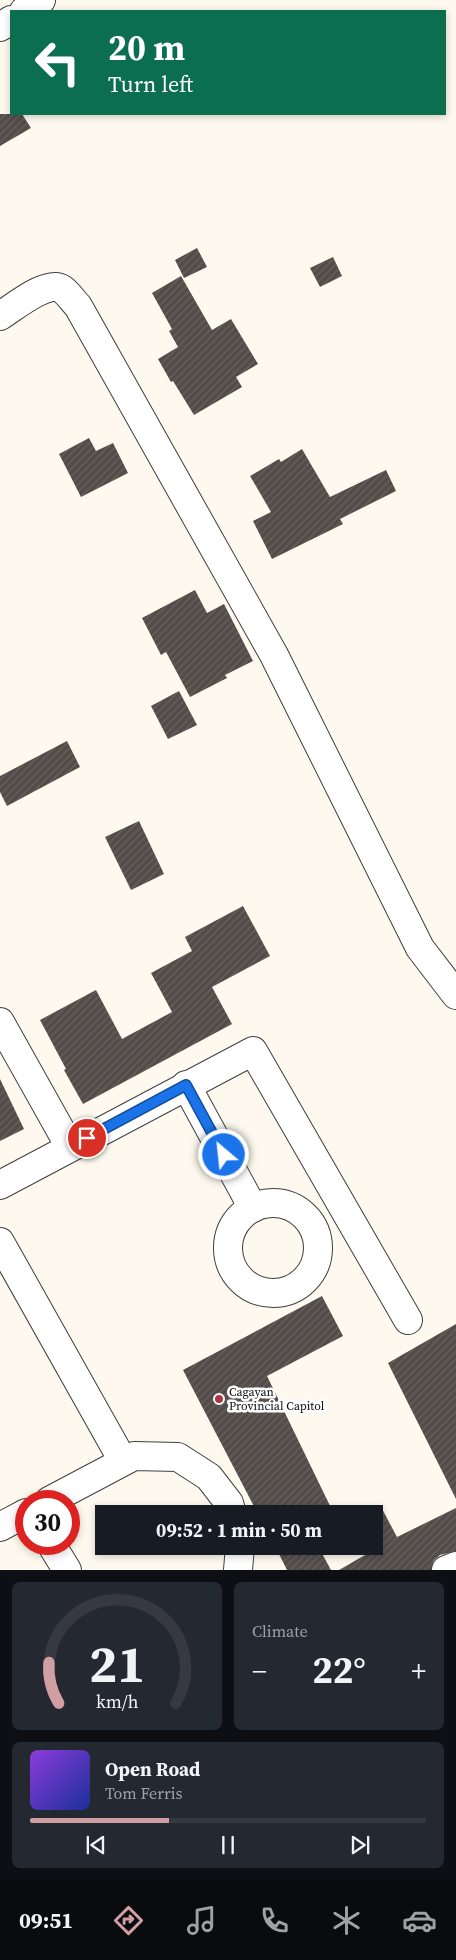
<!DOCTYPE html>
<meta charset="utf-8">
<style>
:root{--surface:#171b24;--page:#242831;--text:#f1f3f6;--muted:#9ea1a6;--line:#363941;--accent:#d19ea4}
body{margin:0;font-family:"Source Serif 4",serif;background:var(--page);color:var(--text);height:100vh;display:flex;flex-direction:column;font-size:19px;white-space:nowrap}
*{box-sizing:border-box;margin:0}
p{font-size:16px;color:var(--muted)}
.icon{flex:none;width:28px;height:28px;fill:none;stroke:currentColor;stroke-width:2;stroke-linecap:round;stroke-linejoin:round}
.map{position:relative;height:1570px;overflow:hidden}
.details{display:flex;flex-direction:column;gap:12px;padding:12px;background:#0d0f14;flex:1}
.details>*{flex:none}
.top-card{position:absolute;left:10px;top:10px;width:436px;height:105px;border-radius:0px;box-shadow:0 2px 8px #0003;background:#0b6e4f;color:#fff;overflow:hidden}
.speed{position:absolute;left:15px;top:1490px;display:flex;gap:10px;font-size:25px;font-weight:700;text-align:center}
.speed>*{display:grid;place-content:center;width:65px;height:65px;border-radius:50%;background:var(--surface);box-shadow:0 2px 8px #0003;line-height:1}
.speed .limit{border:8px solid #d22;background:#fff;color:#111}
.pin{position:absolute;display:grid;place-items:center;width:42px;height:42px;color:#fff;margin:-21px;border:2px solid #fff;border-radius:50%;box-shadow:0 1px 5px #0007}
.me{position:absolute;width:55px;margin:-28px;rotate:332deg;stroke-linejoin:round;filter:drop-shadow(0 0 4px #0008)}
.turn{display:flex;align-items:center;gap:18px;height:105px;padding:0 15px;font-size:22px}
.turn .icon{width:65px;height:65px;stroke-width:2.5}
.turn b{display:block;font-size:35px;line-height:42px}
.big{font-size:38px;font-weight:700;line-height:1.1}
.details .tile{flex:1;display:flex;flex-direction:column;justify-content:center;gap:8px;min-width:0;padding:0 18px;border-radius:8px;background:var(--page)}
.details .dial{align-items:center;gap:0}
.dial svg{height:130px;overflow:visible;fill:none;stroke:var(--line);stroke-width:7;stroke-linecap:round;text-anchor:middle}
.dial text{fill:var(--text);stroke:none}
.song{display:flex;align-items:center;gap:15px}
.cover{width:60px;height:60px;border-radius:8px;background:linear-gradient(135deg,hsl(270 70% 55%),hsl(230 70% 35%))}
.played{height:5px;border-radius:2px;background:linear-gradient(90deg,var(--accent) 35%,var(--line) 35%)}
.keys{display:flex;justify-content:space-around;direction:ltr}
.heat{display:flex;justify-content:space-between;align-items:center;font-size:28px;direction:ltr}
.details .tiles{flex:1;display:grid;gap:12px;grid-template-columns:1fr 1fr}
.tile:last-child{grid-column:span 2}
.trip{position:absolute;left:95px;top:1505px;width:288px;height:50px;border-radius:0px;background:var(--surface);box-shadow:0 2px 8px #0003;font-weight:700;line-height:50px;text-align:center}
.dock{display:flex;height:80px;justify-content:space-around;align-items:center;background:#090b0e;color:var(--muted)}
.dock .icon{width:35px;height:35px}
.dock .selected{color:var(--accent)}
.dock b{font-size:22px;color:var(--text)}
.map>svg:first-child{display:block}
.building{fill:url(#building-hatch)}
.lines{fill:none;stroke-linecap:round;stroke-linejoin:round}
.minor-casing{stroke:#3f3f3f;stroke-width:30}
.minor{stroke:#fff;stroke-width:28}
.route-casing{stroke:#114b97;stroke-width:12}
.route{stroke:#1a73e8;stroke-width:9}
.poi-dot{fill:#aa3640;stroke:#fff;stroke-width:2}
.labels{text-anchor:middle;stroke-width:5;stroke-linejoin:round;paint-order:stroke}
.poi-label{font-size:12px;fill:#0c0c0c;stroke:#fff;text-anchor:start}
</style>
<div class="map">
<svg width="456" height="1570" viewBox="0 0 456 1570">
<defs>
<pattern id="building-hatch" width="6" height="6" patternUnits="userSpaceOnUse" patternTransform="scale(1.25)"><rect width="6" height="6" fill="#534d4a"/><path d="M-1 1l2-2M0 6l6-6M5 7l2-2" fill="none" stroke="#676260"/></pattern>
</defs>
<rect width="100%" height="100%" fill="#fdf9ee"/>
<g class="building">
<polygon points="0,114 22,114 31,128 0,146"/>
<polygon points="197,248 207,267 184,278 175,260"/>
<polygon points="333,257 342,276 320,287 310,268"/>
<polygon points="181,276 212,330 231,319 258,364 236,377 242,387 194,415 173,381 171,382 158,359 178,347 169,331 172,329 152,293"/>
<polygon points="89,438 96,451 113,443 128,473 81,497 59,454"/>
<polygon points="302,449 330,497 386,470 396,491 340,519 343,524 272,559 253,521 271,512 250,476 279,459 281,462"/>
<polygon points="195,590 207,613 224,604 253,661 225,675 227,678 190,697 166,652 161,655 142,618"/>
<polygon points="179,691 197,725 168,739 151,706"/>
<polygon points="67,741 80,767 7,806 0,792 0,776"/>
<polygon points="139,821 164,874 131,890 105,837"/>
<polygon points="243,906 270,956 212,987 232,1024 83,1104 64,1070 66,1069 40,1020 96,990 122,1039 172,1012 151,973 192,951 185,937"/>
<polygon points="0,1079 24,1129 0,1141"/>
<polygon points="322,1296 343,1336 267,1376 334,1514 258,1514 183,1370"/>
<polygon points="456,1324 456,1499 388,1363"/>
<polygon points="380,1505 397,1537 456,1508 456,1551 440,1555 434,1560 431,1570 339,1570 372,1551 370,1546 374,1546 374,1514 363,1514"/>
<polygon points="275,1546 318,1546 331,1570 287,1570"/>
</g>
<g class="lines">
<g class="minor-casing">
<g id="minor">
<polyline points="24,11 41,0"/>
<polyline points="0,27 11,20"/>
<path d="M0 316C13 308 48 279 62 289 68 293 73 301 78 306L274 655 420 948 456 995"/>
<polyline points="0,1022 70,1147"/>
<polyline points="186,1085 253,1208"/>
<polyline points="0,1185 253,1051 408,1320"/>
<circle cx="273" cy="1248" r="45"/>
<polyline points="0,1242 123,1461"/>
<polyline points="49,1501 134,1456 178,1457 209,1477 229,1503 232,1514"/>
<polyline points="0,1527 26,1513"/>
<polyline points="51,1544 67,1570"/>
<polyline points="238,1570 240,1546"/>
<polyline points="446,1570 456,1566"/>
</g>
</g>
<use href="#minor" class="minor"/>
</g>
<g class="lines">
<g class="route-casing">
<polyline id="route" points="87,1138 186,1085 224,1155"/>
</g>
<use href="#route" class="route"/>
</g>
<circle class="poi-dot" cx="219" cy="1399" r="5"/>
<g class="labels">
<g class="poi-label">
<text x="229" y="1396">Cagayan<tspan x="229" dy="14">Provincial Capitol</tspan></text>
</g>
</g>
</svg>
<div class="speed"><div class="limit">30</div></div>
<div class="pin" style="left:87px;top:1138px;background:#d93025"><svg class="icon" aria-label="arrive" viewBox="0 0 24 24"><path d="M6 21V4h12l-3 4 3 4H6"/></svg></div>
<svg class="me" style="left:224px;top:1155px" viewBox="-20 -20 40 40"><circle r="17" fill="#1a73e8" stroke="#fff" stroke-width="3"/><path d="M0-11L8 9 0 5-8 9z" fill="#fff"/></svg>
<div class="trip">09:52 · 1 min · 50 m</div>
<div class="top-card">
<div class="turn"><svg class="icon" aria-label="left" viewBox="0 0 24 24"><path d="M17 20v-9H6M10 6l-5 5 5 5"/></svg><div><b>20 m</b>Turn left</div></div>
</div>
</div>
<section class="details">
<div class="tiles">
<div class="tile dial"><svg viewBox="0 0 100 80">
<path d="M14 69A42 42 0 1 1 86 69"/>
<path d="M14 69A42 42 0 0 1 8 44" stroke="#d19ea4"/>
<text x="50" y="56" font-size="32" font-weight="700">21</text>
<text x="50" y="72" font-size="11">km/h</text>
</svg></div>
<div class="tile"><p>Climate</p>
<div class="heat"><a>−</a><b class="big">22°</b><a>+</a></div>
</div>
<div class="tile">
<div class="song"><i class="cover"></i><div><b>Open Road</b><p>Tom Ferris</p></div></div>
<div class="played"></div>
<div class="keys"><svg class="icon" aria-label="previous" viewBox="0 0 24 24"><path d="M18 5L8 12l10 7zM5 5v14"/></svg><svg class="icon" aria-label="pause" viewBox="0 0 24 24"><path d="M8 5v14M16 5v14"/></svg><svg class="icon" aria-label="next" viewBox="0 0 24 24"><path d="M6 5l10 7-10 7zM19 5v14"/></svg></div>
</div>
</div>
</section>
<nav class="dock">
<b>09:51</b>
<svg class="icon selected" aria-label="directions" viewBox="0 0 24 24"><path d="M12 3l9 9-9 9-9-9zM9 14v-3h6M13 9l2 2-2 2"/></svg>
<svg class="icon" aria-label="music" viewBox="0 0 24 24"><path d="M9 18V5l10-2v13"/><circle cx="6" cy="18" r="3"/><circle cx="16" cy="16" r="3"/></svg>
<svg class="icon" aria-label="phone" viewBox="0 0 24 24"><path d="M5 4h4l2 5-3 2q2 4 5 5l2-3 5 2v4C11 20 4 13 5 4z"/></svg>
<svg class="icon" aria-label="climate" viewBox="0 0 24 24"><path d="M12 3v18M4 7l16 10M4 17L20 7"/></svg>
<svg class="icon" aria-label="car" viewBox="0 0 24 24"><path d="M5 17H2v-5l4-1 3-4h7l3 4 3 1v5h-3M9 17h6M6 11h13"/><circle cx="7" cy="17" r="2"/><circle cx="17" cy="17" r="2"/></svg>
</nav>
